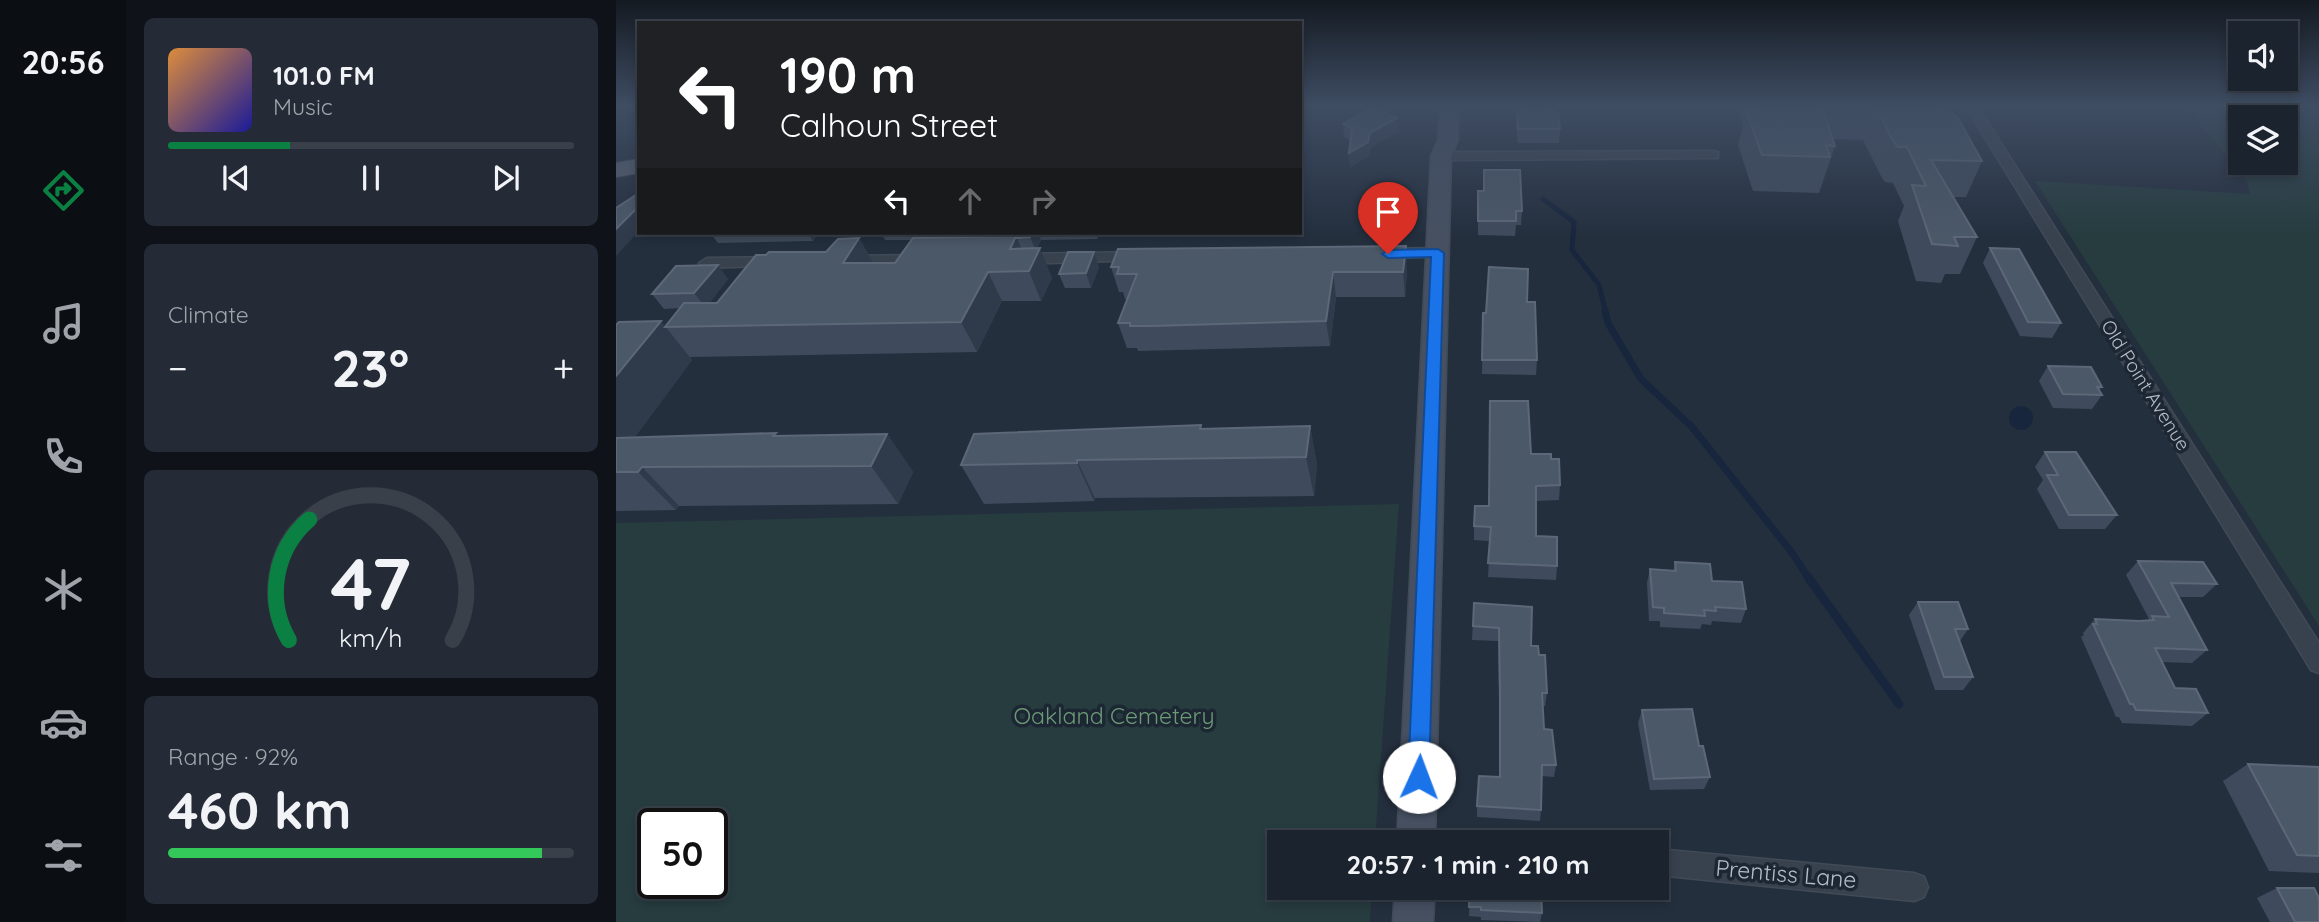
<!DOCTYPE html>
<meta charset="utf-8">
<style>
:root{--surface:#1b232e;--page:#242b36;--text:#f1f3f6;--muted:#a0a4aa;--line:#39404a;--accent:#0b8043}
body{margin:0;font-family:Quicksand,sans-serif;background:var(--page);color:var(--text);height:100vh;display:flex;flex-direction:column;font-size:26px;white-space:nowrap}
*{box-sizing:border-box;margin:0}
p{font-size:23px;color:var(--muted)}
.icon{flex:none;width:38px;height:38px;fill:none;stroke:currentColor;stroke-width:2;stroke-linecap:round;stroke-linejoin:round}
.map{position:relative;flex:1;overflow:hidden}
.panel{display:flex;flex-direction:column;gap:18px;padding:18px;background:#0f1319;width:490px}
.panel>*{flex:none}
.hud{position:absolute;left:21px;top:21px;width:665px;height:214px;border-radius:0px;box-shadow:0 4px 10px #0003,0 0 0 2px var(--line);background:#202124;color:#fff;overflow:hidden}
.buttons{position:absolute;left:1612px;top:21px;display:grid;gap:14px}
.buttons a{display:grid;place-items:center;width:70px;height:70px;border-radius:0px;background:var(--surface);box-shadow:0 4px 10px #0003,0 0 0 2px var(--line);font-size:35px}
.speed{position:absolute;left:21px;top:808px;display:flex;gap:14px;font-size:35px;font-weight:700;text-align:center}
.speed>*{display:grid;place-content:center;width:91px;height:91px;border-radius:50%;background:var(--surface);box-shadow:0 4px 10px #0003,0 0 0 2px var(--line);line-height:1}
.speed .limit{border:4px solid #111;border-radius:10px;background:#fff;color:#111}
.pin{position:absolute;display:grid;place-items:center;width:60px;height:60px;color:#fff;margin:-72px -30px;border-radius:50% 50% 50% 0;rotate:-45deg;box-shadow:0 0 7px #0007}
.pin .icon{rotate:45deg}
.me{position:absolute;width:77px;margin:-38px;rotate:2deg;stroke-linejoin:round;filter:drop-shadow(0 0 5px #0008)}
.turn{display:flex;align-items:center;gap:24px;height:147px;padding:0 28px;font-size:32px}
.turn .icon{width:91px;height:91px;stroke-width:2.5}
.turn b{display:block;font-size:49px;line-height:60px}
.lanes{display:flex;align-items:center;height:66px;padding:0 28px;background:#0003;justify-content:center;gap:35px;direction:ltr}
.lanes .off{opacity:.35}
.big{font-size:52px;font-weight:700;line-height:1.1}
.panel .tile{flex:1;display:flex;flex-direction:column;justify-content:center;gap:10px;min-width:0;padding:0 24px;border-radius:10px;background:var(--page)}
.panel .dial{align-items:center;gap:0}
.dial svg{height:182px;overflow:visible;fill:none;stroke:var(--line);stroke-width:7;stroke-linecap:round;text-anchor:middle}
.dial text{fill:var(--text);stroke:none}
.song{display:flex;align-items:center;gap:21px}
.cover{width:84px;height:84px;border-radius:10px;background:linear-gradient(135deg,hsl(30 70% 55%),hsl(240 70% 35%))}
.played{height:7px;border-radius:4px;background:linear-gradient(90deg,var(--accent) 30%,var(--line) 30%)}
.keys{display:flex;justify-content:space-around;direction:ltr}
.heat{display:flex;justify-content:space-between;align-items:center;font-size:38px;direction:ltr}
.charge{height:10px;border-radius:5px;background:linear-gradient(90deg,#34c759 92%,var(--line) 0)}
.trip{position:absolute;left:651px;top:830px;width:402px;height:70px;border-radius:0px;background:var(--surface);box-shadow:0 4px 10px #0003,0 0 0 2px var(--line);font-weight:700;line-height:70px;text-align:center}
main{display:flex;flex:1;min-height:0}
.tab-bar{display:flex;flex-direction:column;width:126px;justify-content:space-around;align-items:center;background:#0b0e12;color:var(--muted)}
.tab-bar .icon{width:49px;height:49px}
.tab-bar .active{color:var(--accent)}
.tab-bar b{font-size:32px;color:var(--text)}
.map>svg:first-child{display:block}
.green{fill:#263c3f;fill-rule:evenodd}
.water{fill:#17263c}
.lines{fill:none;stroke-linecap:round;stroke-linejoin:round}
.stream-far2{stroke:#17263c;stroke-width:5}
.stream-far1{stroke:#17263c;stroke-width:7}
.stream{stroke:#17263c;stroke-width:9}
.street-casing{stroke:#414a57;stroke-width:3}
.secondary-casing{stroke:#414a57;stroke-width:3}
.primary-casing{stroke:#414a57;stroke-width:2}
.street{fill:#38414e;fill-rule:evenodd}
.secondary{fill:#465061;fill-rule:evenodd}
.primary{fill:#56606e;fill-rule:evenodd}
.wall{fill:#3f4b5c}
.shaded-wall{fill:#2f3b4b}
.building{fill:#4b5868;stroke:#5c6777;stroke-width:2}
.route{fill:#1a73e8;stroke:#114b97;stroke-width:2}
.labels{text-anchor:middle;stroke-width:7;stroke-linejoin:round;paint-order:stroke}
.street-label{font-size:19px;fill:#b4bcc9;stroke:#1d2633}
.near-park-label{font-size:23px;fill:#6b9a76;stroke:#1d2633}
.near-street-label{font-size:23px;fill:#b4bcc9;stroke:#1d2633}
</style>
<main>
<nav class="tab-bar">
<b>20:56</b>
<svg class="icon active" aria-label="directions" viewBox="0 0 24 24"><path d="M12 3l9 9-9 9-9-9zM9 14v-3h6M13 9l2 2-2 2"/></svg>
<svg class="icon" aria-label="music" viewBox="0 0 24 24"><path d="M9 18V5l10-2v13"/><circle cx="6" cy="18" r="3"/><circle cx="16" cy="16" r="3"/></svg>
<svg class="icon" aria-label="phone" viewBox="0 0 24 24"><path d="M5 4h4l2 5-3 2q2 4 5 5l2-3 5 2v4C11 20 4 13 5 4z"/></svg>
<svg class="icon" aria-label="climate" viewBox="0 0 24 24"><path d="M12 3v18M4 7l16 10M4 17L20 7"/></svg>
<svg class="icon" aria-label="car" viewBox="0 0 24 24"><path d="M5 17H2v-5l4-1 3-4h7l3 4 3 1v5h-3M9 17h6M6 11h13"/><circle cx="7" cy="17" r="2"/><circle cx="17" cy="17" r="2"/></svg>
<svg class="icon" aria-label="filters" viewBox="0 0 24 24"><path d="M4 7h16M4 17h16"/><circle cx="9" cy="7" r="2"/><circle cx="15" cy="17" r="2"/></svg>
</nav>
<section class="panel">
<div class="tile">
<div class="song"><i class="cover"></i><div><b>101.0 FM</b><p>Music</p></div></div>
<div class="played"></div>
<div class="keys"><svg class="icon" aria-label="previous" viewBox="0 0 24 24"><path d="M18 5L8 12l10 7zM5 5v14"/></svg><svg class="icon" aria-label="pause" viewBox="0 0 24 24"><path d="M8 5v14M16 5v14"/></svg><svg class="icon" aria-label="next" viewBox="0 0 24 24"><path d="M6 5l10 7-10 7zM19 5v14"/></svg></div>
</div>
<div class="tile"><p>Climate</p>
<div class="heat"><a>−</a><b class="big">23°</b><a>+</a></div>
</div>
<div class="tile dial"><svg viewBox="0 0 100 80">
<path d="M14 69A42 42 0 1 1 86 69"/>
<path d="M14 69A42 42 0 0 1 23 16" stroke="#0b8043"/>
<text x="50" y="56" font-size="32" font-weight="700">47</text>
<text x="50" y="72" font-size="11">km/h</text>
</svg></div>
<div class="tile"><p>Range · 92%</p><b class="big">460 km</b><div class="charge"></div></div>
</section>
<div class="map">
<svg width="1703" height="922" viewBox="0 0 1703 922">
<rect width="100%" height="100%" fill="#242f3e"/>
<g class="green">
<path d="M1570 107H1703V626L1419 181 1634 194 1630 179ZM1624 117H1670V163H1624Z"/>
<path d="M783 504 759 842H663V887H756L754 922H0V523ZM37 824H96V884H37Z"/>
</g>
<circle class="water" cx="1405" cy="418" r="12"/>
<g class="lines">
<polyline class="stream-far2" points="927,199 958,222 956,250 983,285 990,313"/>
<polyline class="stream-far1" points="989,311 992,323 1025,379 1076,427 1177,554 1193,579"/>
<polyline class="stream" points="1192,577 1283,704"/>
<g class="street-casing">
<g id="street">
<polygon points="1350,107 1362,107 1703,643 1703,673 1695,670"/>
<polygon points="1097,151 1102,152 1102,158 825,160 818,156 825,152"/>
<polygon points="822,248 827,250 830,253 827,256 763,259 755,254 763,249"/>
<polygon points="523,252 528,254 531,257 528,260 403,264 395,259 403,254"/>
<polygon points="306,255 312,257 314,260 312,263 231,266 223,261 231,256"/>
<polygon points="159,257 165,259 167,262 165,265 91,268 83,263 91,258"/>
<polygon points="1041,849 1298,873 1308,877 1312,887 1308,897 1298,901 1041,875"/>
</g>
</g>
<g class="secondary-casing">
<g id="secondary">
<polygon points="824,107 842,107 842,140 835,156 819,842 781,842 815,156 822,140"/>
<polygon points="779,887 819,887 817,922 777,922"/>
</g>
</g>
<g class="primary-casing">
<polygon id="primary" points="23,159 23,173 0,177 0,163"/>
</g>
<use href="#street" class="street"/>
<use href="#secondary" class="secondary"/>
<use href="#primary" class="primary"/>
</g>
<g class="wall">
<polygon points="1121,107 1326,107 1329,113 1366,161 1350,197 1337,197 1361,237 1344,274 1329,274 1325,283 1300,281 1282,221 1288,206 1277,183 1269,182 1265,176 1247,140 1217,139 1219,146 1203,193 1137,191 1122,145 1127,126"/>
<polygon points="901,113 944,129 943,143 902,143 900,127"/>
<polygon points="781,118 782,132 755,147 753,156 734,167 733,153 734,140 728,137 727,124"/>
<polygon points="862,191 906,211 905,225 900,225 899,236 862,235"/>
<polygon points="94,233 202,233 197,241 102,243"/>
<polygon points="265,233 484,233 481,239 425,240 421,248 436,278 425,301 386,301 361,352 74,357 76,360 18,438 271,434 297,472 282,504 63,506 60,510 0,511 0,325 49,326 64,308 48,309 36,294 112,279 93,303 101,303 150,255 210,252 243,238 257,263 279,263 295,240 269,240"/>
<polygon points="520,233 553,233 552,235 521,235"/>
<polygon points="1374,248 1445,323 1436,338 1404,336 1367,263"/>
<polygon points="483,267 475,288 449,288 443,274"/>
<polygon points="495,267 791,271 789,297 720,297 714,346 522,351 521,348 511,348 502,323 511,299 509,299 507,292 503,292"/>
<polygon points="911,302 921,360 920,375 866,374 867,313 870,313"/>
<polygon points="1432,366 1486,387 1483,391 1486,395 1476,409 1437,408 1423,381"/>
<polygon points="694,426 701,465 698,496 479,498 478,501 368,504 345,465 586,429"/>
<polygon points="1429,452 1501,515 1489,529 1443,529 1421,489 1427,480 1419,467"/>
<polygon points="915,454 935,459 944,485 943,500 920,501 920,536 941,566 940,580 872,577 874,541 858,540 858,526"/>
<polygon points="1522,561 1601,584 1587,597 1563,597 1591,650 1576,663 1546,662 1559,688 1592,713 1576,726 1506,723 1503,717 1500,717 1465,637 1468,635 1467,633 1479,619 1532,621 1533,619 1510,575"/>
<polygon points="1059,562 1096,581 1130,609 1125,623 1096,621 1095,625 1086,624 1084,629 1044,627 1044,621 1033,621 1031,583 1034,569 1057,571"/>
<polygon points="1302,602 1352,629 1344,641 1357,677 1347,690 1319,690 1293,615"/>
<polygon points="858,603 915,646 923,655 931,693 929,706 927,706 928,729 940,765 938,777 926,776 925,810 924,821 861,817 861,806 884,777 883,705 882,641 856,640"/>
<polygon points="1026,710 1094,777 1088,789 1034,790 1022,723"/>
<polygon points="1632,764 1703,767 1703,873 1653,871 1607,781"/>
<polygon points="854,887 926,913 924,922 865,920 865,917 853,916"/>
<polygon points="1661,888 1703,922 1654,922 1641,898"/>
</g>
<g class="shaded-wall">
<polygon points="781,118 782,132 755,147 753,156 734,167 733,153 754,133"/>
<polygon points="23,206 23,231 0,256 0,229"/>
<polygon points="192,233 202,233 197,241"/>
<polygon points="417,233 422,233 425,240 420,251 414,237"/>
<polygon points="400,236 413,265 394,249"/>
<polygon points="243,238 260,268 227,263"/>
<polygon points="790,246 791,271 789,297 787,272"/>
<polygon points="424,248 436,278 425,301 413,271"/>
<polygon points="478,252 483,267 475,288 470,273"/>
<polygon points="102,265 112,279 90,308 78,293"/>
<polygon points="372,272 386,301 361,352 345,322"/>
<polygon points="717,272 720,297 714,346 710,321"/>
<polygon points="45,321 76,360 0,462 0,376"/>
<polygon points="694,426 701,465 698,496 690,457"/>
<polygon points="271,434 297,472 282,504 255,466"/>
<polygon points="461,460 479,498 478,501 461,463"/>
<polygon points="26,467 63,506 60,510 22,472"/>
</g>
<g class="building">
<polygon points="757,107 781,118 754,133 752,142 733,153 736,128 727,124"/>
<polygon points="1139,107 1206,107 1219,146 1210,145 1214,157 1146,155 1130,110 1140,109"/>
<polygon points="1260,107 1326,107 1329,113 1337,113 1342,118 1366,161 1315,160 1361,237 1338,237 1342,246 1316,244 1296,185 1310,186 1291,147 1282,147 1277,141"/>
<polygon points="909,108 932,108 942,113 944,129 902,129 901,113"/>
<polygon points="868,170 904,170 906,211 900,211 900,221 862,221 862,191 868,191"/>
<polygon points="23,193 23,206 0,229 0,208"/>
<polygon points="317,233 417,233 414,237 401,238 400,236 315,237"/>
<polygon points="400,236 394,249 424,248 413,271 372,272 345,322 49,327 68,303 101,303 140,255 150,255 153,252 210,252 222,239 243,238 227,263 279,263 297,238"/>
<polygon points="790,246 787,272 717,272 710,321 535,326 514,326 514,323 502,323 521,274 501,274 503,267 495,267 502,249"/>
<polygon points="1374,248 1403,249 1445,323 1412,322"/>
<polygon points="452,252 478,252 470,273 443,274"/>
<polygon points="102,265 78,293 36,294 60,266"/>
<polygon points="873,267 912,269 911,302 919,302 921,360 866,360 867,313 870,313"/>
<polygon points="45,321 0,376 0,325 3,322"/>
<polygon points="1432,366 1475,367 1486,387 1481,387 1486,395 1447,394"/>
<polygon points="874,401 912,401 915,454 935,454 935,459 943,459 944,485 920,486 920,536 941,537 941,566 872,563 875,527 858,526 859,506 873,506"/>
<polygon points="585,425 584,429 694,426 690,457 461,460 461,463 345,465 358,434"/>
<polygon points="160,433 157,436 271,434 255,466 26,467 22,472 0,472 0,438"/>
<polygon points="1429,452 1460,452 1501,515 1453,515 1431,475 1442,475"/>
<polygon points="1522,561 1587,562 1601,584 1555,583 1591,650 1539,648 1559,688 1580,689 1592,713 1520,710 1517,704 1514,704 1477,624 1481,624 1479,619 1523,621 1538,620 1536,616 1553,617"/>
<polygon points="1059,562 1094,564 1096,581 1126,582 1130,609 1099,607 1100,611 1088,610 1089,616 1048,613 1048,608 1037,607 1034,569 1060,571"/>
<polygon points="1302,602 1342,602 1352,629 1339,629 1357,677 1328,677"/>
<polygon points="858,603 916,607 915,646 922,646 923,655 929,655 931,693 926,693 928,729 936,730 940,765 926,765 925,810 861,806 863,776 884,777 884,692 883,628 857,626"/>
<polygon points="1076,709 1083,746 1087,746 1094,777 1038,779 1026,710"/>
<polygon points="1632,764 1703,767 1703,856 1681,855"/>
<polygon points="854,887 925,887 926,913 865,910 865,907 853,907"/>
<polygon points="1661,888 1698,888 1703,898 1703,922 1679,922"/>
</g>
<linearGradient id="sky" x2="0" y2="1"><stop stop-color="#141a22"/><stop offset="0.45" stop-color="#3f4d63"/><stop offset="1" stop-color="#3f4d63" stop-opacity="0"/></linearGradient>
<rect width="1703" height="236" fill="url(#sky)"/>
<polygon class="route" points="822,249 828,253 813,777 810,784 803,787 795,784 792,777 815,257 772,258 766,254 772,250"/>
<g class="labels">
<g class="street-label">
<text transform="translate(1530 385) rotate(58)" y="7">Old Point Avenue</text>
</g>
<g class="near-park-label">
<text x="498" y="724">Oakland Cemetery</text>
</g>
<g class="near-street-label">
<text transform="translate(1170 874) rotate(5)" y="8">Prentiss Lane</text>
</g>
</g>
</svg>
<div class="buttons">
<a><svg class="icon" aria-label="sound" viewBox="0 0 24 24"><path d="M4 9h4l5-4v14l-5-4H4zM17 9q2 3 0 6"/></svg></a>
<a><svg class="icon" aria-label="layers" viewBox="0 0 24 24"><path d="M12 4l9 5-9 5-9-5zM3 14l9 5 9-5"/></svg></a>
</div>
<div class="speed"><div class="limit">50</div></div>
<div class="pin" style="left:772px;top:254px;background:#d93025"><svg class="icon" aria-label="arrive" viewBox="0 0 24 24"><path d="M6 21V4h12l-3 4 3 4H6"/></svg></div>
<svg class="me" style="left:803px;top:777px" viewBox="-20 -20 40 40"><circle r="19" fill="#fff"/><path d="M0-13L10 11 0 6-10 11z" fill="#1a73e8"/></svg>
<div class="trip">20:57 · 1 min · 210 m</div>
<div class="hud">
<div class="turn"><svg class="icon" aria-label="left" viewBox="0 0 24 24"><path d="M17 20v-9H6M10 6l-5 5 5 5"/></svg><div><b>190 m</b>Calhoun Street</div></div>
<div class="lanes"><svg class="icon" aria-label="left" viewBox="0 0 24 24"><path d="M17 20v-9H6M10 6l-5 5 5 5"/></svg><svg class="icon off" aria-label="ahead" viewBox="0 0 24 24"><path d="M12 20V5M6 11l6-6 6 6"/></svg><svg class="icon off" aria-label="right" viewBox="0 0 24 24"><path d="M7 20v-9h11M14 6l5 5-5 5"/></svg></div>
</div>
</div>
</main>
